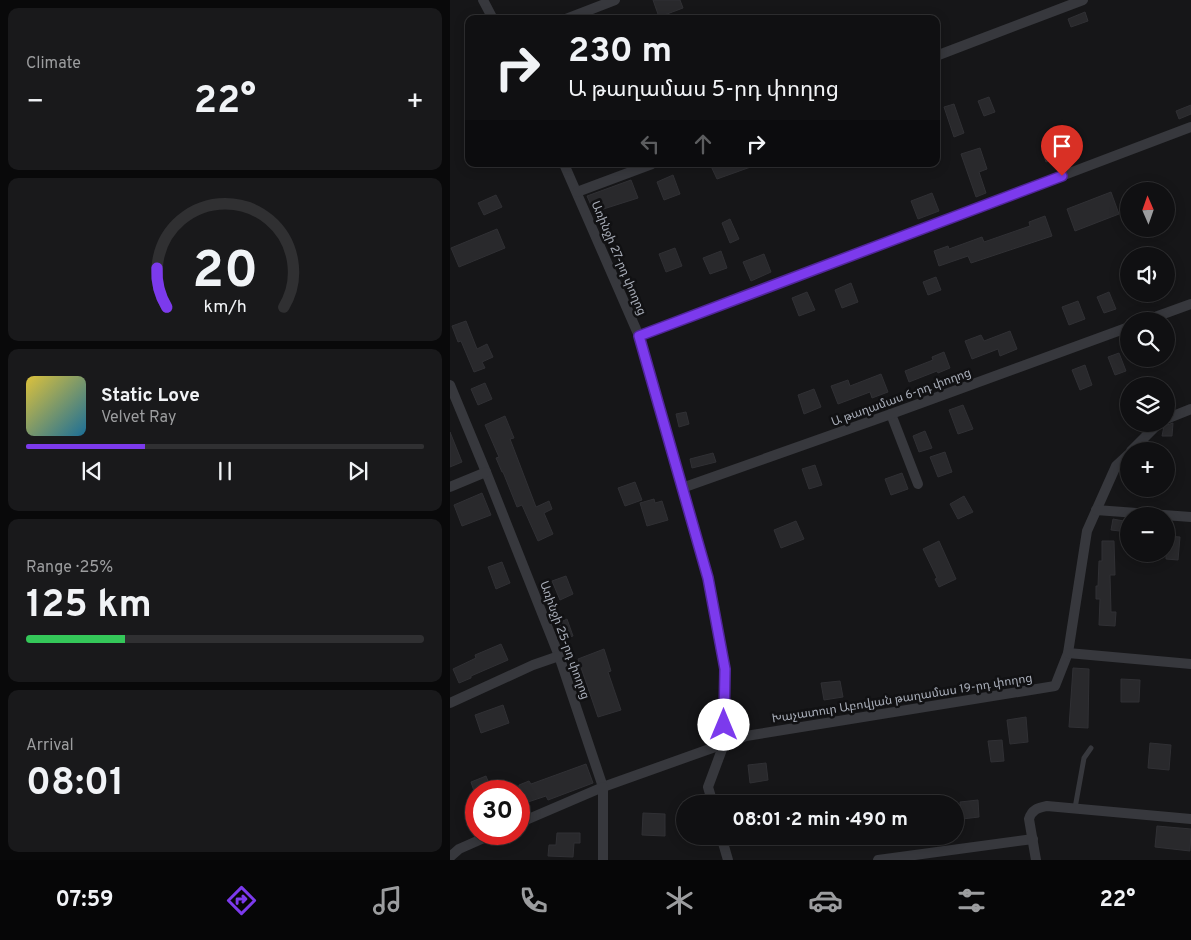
<!DOCTYPE html>
<meta charset="utf-8">
<style>
:root{--surface:#101012;--page:#19191b;--text:#f1f3f6;--muted:#9c9d9f;--line:#303032;--accent:#7c3aed}
body{margin:0;font-family:Overpass,"Noto Sans Armenian",sans-serif;background:var(--page);color:var(--text);height:100vh;display:flex;flex-direction:column;font-size:19px;white-space:nowrap}
*{box-sizing:border-box;margin:0}
p{font-size:16px;color:var(--muted)}
.icon{flex:none;width:28px;height:28px;fill:none;stroke:currentColor;stroke-width:2;stroke-linecap:round;stroke-linejoin:round}
.map{position:relative;flex:1;overflow:hidden}
.drawer{display:flex;flex-direction:column;gap:8px;padding:8px;background:#09090a;width:450px}
.drawer>*{flex:none}
.top-card{position:absolute;left:15px;top:15px;width:475px;height:152px;border-radius:10px;box-shadow:0 2px 12px #0003,0 0 0 1px var(--line);background:#101012;color:var(--text);overflow:hidden}
.needle{width:32px;rotate:358deg}
.controls{position:absolute;left:670px;top:182px;display:grid;gap:10px}
.controls a{display:grid;place-items:center;width:55px;height:55px;border-radius:50%;background:var(--surface);box-shadow:0 2px 12px #0003,0 0 0 1px var(--line);font-size:25px}
.speed{position:absolute;left:15px;top:780px;display:flex;gap:10px;font-size:25px;font-weight:700;text-align:center}
.speed>*{display:grid;place-content:center;width:65px;height:65px;border-radius:50%;background:var(--surface);box-shadow:0 2px 12px #0003,0 0 0 1px var(--line);line-height:1}
.speed .limit{border:8px solid #d22;background:#fff;color:#111}
.pin{position:absolute;display:grid;place-items:center;width:42px;height:42px;color:#fff;margin:-51px -21px;border-radius:50% 50% 50% 0;rotate:-45deg;box-shadow:0 0 5px #0007}
.pin .icon{rotate:45deg}
.me{position:absolute;width:55px;margin:-28px;rotate:0deg;stroke-linejoin:round;filter:drop-shadow(0 0 4px #0008)}
.turn{display:flex;align-items:center;gap:18px;height:105px;padding:0 20px;font-size:22px}
.turn .icon{width:65px;height:65px;stroke-width:2.5}
.turn b{display:block;font-size:35px;line-height:42px}
.lanes{display:flex;align-items:center;height:48px;padding:0 20px;background:#0003;justify-content:center;gap:25px;direction:ltr}
.lanes .off{opacity:.35}
.big{font-size:38px;font-weight:700;line-height:1.1}
.drawer .card{flex:1;display:flex;flex-direction:column;justify-content:center;gap:8px;min-width:0;padding:0 18px;border-radius:10px;background:var(--page)}
.drawer .dial{align-items:center;gap:0}
.dial svg{height:130px;overflow:visible;fill:none;stroke:var(--line);stroke-width:7;stroke-linecap:round;text-anchor:middle}
.dial text{fill:var(--text);stroke:none}
.song{display:flex;align-items:center;gap:15px}
.cover{width:60px;height:60px;border-radius:8px;background:linear-gradient(135deg,hsl(50 70% 55%),hsl(200 70% 35%))}
.played{height:5px;border-radius:2px;background:linear-gradient(90deg,var(--accent) 30%,var(--line) 30%)}
.keys{display:flex;justify-content:space-around;direction:ltr}
.heat{display:flex;justify-content:space-between;align-items:center;font-size:28px;direction:ltr}
.charge{height:8px;border-radius:4px;background:linear-gradient(90deg,#34c759 25%,var(--line) 0)}
.trip{position:absolute;left:226px;top:795px;width:288px;height:50px;border-radius:25px;background:var(--surface);box-shadow:0 2px 12px #0003,0 0 0 1px var(--line);font-weight:700;line-height:50px;text-align:center}
.tabs{display:flex;height:80px;justify-content:space-around;align-items:center;background:#060607;color:var(--muted)}
.tabs .icon{width:35px;height:35px}
.tabs .current{color:var(--accent)}
.tabs b{font-size:22px;color:var(--text)}
main{display:flex;flex:1;min-height:0}
.map>svg:first-child{display:block}
.building{fill:#29292c;stroke:#303034}
.lines{fill:none;stroke-linecap:round;stroke-linejoin:round}
.lane{stroke:#37383d;stroke-width:5}
.street{stroke:#37383d;stroke-width:10}
.route-casing{stroke:#51269a;stroke-width:12}
.route{stroke:#7c3aed;stroke-width:9}
.labels{text-anchor:middle;stroke-width:5;stroke-linejoin:round;paint-order:stroke}
.street-label{font-size:12px;fill:#a8adb8;stroke:#111113}
</style>
<main>
<section class="drawer">
<div class="card"><p>Climate</p>
<div class="heat"><a>−</a><b class="big">22°</b><a>+</a></div>
</div>
<div class="card dial"><svg viewBox="0 0 100 80">
<path d="M14 69A42 42 0 1 1 86 69"/>
<path d="M14 69A42 42 0 0 1 8 45" stroke="#7c3aed"/>
<text x="50" y="56" font-size="32" font-weight="700">20</text>
<text x="50" y="72" font-size="11">km/h</text>
</svg></div>
<div class="card">
<div class="song"><i class="cover"></i><div><b>Static Love</b><p>Velvet Ray</p></div></div>
<div class="played"></div>
<div class="keys"><svg class="icon" aria-label="previous" viewBox="0 0 24 24"><path d="M18 5L8 12l10 7zM5 5v14"/></svg><svg class="icon" aria-label="pause" viewBox="0 0 24 24"><path d="M8 5v14M16 5v14"/></svg><svg class="icon" aria-label="next" viewBox="0 0 24 24"><path d="M6 5l10 7-10 7zM19 5v14"/></svg></div>
</div>
<div class="card"><p>Range · 25%</p><b class="big">125 km</b><div class="charge"></div></div>
<div class="card"><p>Arrival</p><b class="big">08:01</b></div>
</section>
<div class="map">
<svg width="741" height="860" viewBox="0 0 741 860">
<rect width="100%" height="100%" fill="#161618"/>
<g class="building">
<polygon points="203,0 230,0 233,8 209,17"/>
<polygon points="635,12 638,21 621,27 618,19"/>
<polygon points="539,97 545,112 534,116 528,101"/>
<polygon points="504,104 514,133 504,137 494,107"/>
<polygon points="741,105 741,114 729,119 726,111"/>
<polygon points="609,146 613,155 596,162 593,153"/>
<polygon points="530,148 537,169 529,172 536,193 526,197 511,154"/>
<polygon points="260,164 309,164 267,179"/>
<polygon points="223,175 230,194 214,200 207,182"/>
<polygon points="181,180 188,198 144,212 137,196"/>
<polygon points="661,192 669,214 625,231 617,209"/>
<polygon points="482,193 489,211 468,219 461,201"/>
<polygon points="46,195 52,207 34,215 28,203"/>
<polygon points="595,216 602,236 521,263 518,256 489,266 484,251 498,246 499,249 532,237 534,242 580,226 579,222"/>
<polygon points="280,219 289,239 280,243 272,223"/>
<polygon points="47,229 55,248 9,267 1,248"/>
<polygon points="225,248 232,266 216,272 209,254"/>
<polygon points="271,251 277,268 260,274 253,258"/>
<polygon points="314,254 321,272 301,281 293,262"/>
<polygon points="486,277 491,290 478,295 473,282"/>
<polygon points="401,283 408,302 392,308 385,290"/>
<polygon points="357,292 365,310 349,316 342,298"/>
<polygon points="659,292 666,309 654,313 647,297"/>
<polygon points="628,301 635,319 619,325 612,307"/>
<polygon points="16,321 27,349 37,344 43,357 32,362 35,368 24,372 11,341 8,342 2,326"/>
<polygon points="560,331 567,349 550,356 548,349 522,359 515,341 531,335 534,341"/>
<polygon points="494,352 500,368 488,373 487,371 459,382 455,371 483,360 482,357"/>
<polygon points="669,353 676,371 665,375 658,357"/>
<polygon points="635,365 642,385 630,390 622,370"/>
<polygon points="431,374 438,392 422,398 420,392 388,404 381,386 398,380 400,386"/>
<polygon points="35,383 42,399 28,405 21,389"/>
<polygon points="364,389 371,407 354,414 348,395"/>
<polygon points="513,405 523,429 508,434 499,410"/>
<polygon points="236,412 239,424 229,427 226,414"/>
<polygon points="55,416 64,438 60,439 86,507 99,501 102,509 94,513 103,534 88,541 72,505 67,507 53,472 52,472 46,458 49,457 35,425"/>
<polygon points="723,423 722,436 712,436 714,426"/>
<polygon points="475,431 482,448 469,452 463,436"/>
<polygon points="0,432 12,462 0,467"/>
<polygon points="495,452 502,472 488,477 480,457"/>
<polygon points="263,453 266,462 242,468 240,459"/>
<polygon points="365,465 372,485 359,489 352,469"/>
<polygon points="452,473 458,489 441,495 435,479"/>
<polygon points="185,482 192,500 175,506 168,488"/>
<polygon points="32,493 41,515 12,526 4,505"/>
<polygon points="514,496 523,512 508,519 500,504"/>
<polygon points="204,499 205,503 212,501 218,520 197,526 190,503"/>
<polygon points="663,519 679,522 678,532 661,530"/>
<polygon points="346,521 354,539 331,548 324,530"/>
<polygon points="716,536 730,537 728,560 716,559"/>
<polygon points="489,541 506,579 489,587 485,579 487,578 473,549"/>
<polygon points="652,541 664,541 665,575 660,575 661,612 666,612 665,626 649,625 650,599 646,599 646,586 648,586 649,561 652,561"/>
<polygon points="52,562 60,583 46,589 38,567"/>
<polygon points="116,576 123,594 110,600 102,581"/>
<polygon points="117,619 123,636 115,639 109,623"/>
<polygon points="51,644 58,660 21,676 21,678 9,683 3,669 26,658 25,655"/>
<polygon points="154,649 161,671 158,672 171,710 148,717 128,659"/>
<polygon points="623,668 639,669 638,728 619,727"/>
<polygon points="671,679 690,680 689,702 671,702"/>
<polygon points="390,681 393,697 374,700 371,683"/>
<polygon points="53,705 59,723 31,733 25,715"/>
<polygon points="576,717 578,742 560,744 557,720"/>
<polygon points="552,740 554,761 541,762 538,741"/>
<polygon points="700,743 721,745 719,770 698,768"/>
<polygon points="316,763 318,780 300,783 298,765"/>
<polygon points="136,764 143,783 98,800 96,796 69,805 69,785 79,781 81,784"/>
<polygon points="36,776 42,791 24,791 21,782"/>
<polygon points="528,800 529,817 512,819 510,802"/>
<polygon points="193,813 215,814 215,836 192,835"/>
<polygon points="707,826 741,829 740,851 705,847"/>
<polygon points="107,833 130,833 130,843 124,843 123,857 98,856 99,845 106,845"/>
</g>
<g class="lines">
<polyline class="lane" points="625,808 634,758 641,748"/>
<g class="street">
<polyline points="33,0 43,19"/>
<polyline points="116,19 165,0"/>
<polyline points="486,56 633,0"/>
<polyline points="114,164 189,336 258,578 275,669 274,744 258,787 263,804"/>
<polyline points="127,192 202,164"/>
<polyline points="694,321 741,304"/>
<polyline points="189,336 741,127"/>
<polyline points="0,385 36,472 109,656 153,787 296,736 605,686 618,653 637,531 666,466 679,454"/>
<polyline points="441,414 468,484"/>
<polyline points="716,419 741,409"/>
<polyline points="681,451 708,424"/>
<polyline points="0,487 36,472"/>
<polyline points="232,488 441,414 679,327"/>
<polyline points="646,510 741,517"/>
<polyline points="618,653 741,664"/>
<polyline points="0,703 83,665 109,656"/>
<polyline points="69,823 153,787 153,860"/>
<polyline points="271,836 278,860"/>
<polyline points="0,857 9,849 43,834"/>
<polyline points="428,860 583,839"/>
<path d="M586 860 579 819C582 809 588 808 597 806L741 819"/>
</g>
</g>
<g class="lines">
<g class="route-casing">
<polyline id="route" points="274,725 275,669 258,578 189,336 612,176"/>
</g>
<use href="#route" class="route"/>
</g>
<g class="labels">
<g class="street-label">
<text transform="translate(169 258) rotate(67)" y="4">Առինջի 27-րդ փողոց</text>
<text transform="translate(451 397) rotate(-20)" y="4">Ա թաղամաս 6-րդ փողոց</text>
<text transform="translate(115 640) rotate(70)" y="4">Առինջի 25-րդ փողոց</text>
<text transform="translate(452 698) rotate(-9)" y="4">Խաչատուր Աբովյան թաղամաս 19-րդ փողոց</text>
</g>
</g>
</svg>
<div class="controls">
<a><svg class="needle" viewBox="-14 -14 28 28"><path d="M0-13l5 13h-10z" fill="#e53935"/><path d="M0 13l5-13h-10z" fill="#9c9d9f"/></svg></a>
<a><svg class="icon" aria-label="sound" viewBox="0 0 24 24"><path d="M4 9h4l5-4v14l-5-4H4zM17 9q2 3 0 6"/></svg></a>
<a><svg class="icon" aria-label="search" viewBox="0 0 24 24"><circle cx="10" cy="10" r="6"/><path d="M15 15l6 6"/></svg></a>
<a><svg class="icon" aria-label="layers" viewBox="0 0 24 24"><path d="M12 4l9 5-9 5-9-5zM3 14l9 5 9-5"/></svg></a>
<a>+</a>
<a>−</a>
</div>
<div class="speed"><div class="limit">30</div></div>
<div class="pin" style="left:612px;top:176px;background:#d93025"><svg class="icon" aria-label="arrive" viewBox="0 0 24 24"><path d="M6 21V4h12l-3 4 3 4H6"/></svg></div>
<svg class="me" style="left:274px;top:725px" viewBox="-20 -20 40 40"><circle r="19" fill="#fff"/><path d="M0-13L10 11 0 6-10 11z" fill="#7c3aed"/></svg>
<div class="trip">08:01 · 2 min · 490 m</div>
<div class="top-card">
<div class="turn"><svg class="icon" aria-label="right" viewBox="0 0 24 24"><path d="M7 20v-9h11M14 6l5 5-5 5"/></svg><div><b>230 m</b>Ա թաղամաս 5-րդ փողոց</div></div>
<div class="lanes"><svg class="icon off" aria-label="left" viewBox="0 0 24 24"><path d="M17 20v-9H6M10 6l-5 5 5 5"/></svg><svg class="icon off" aria-label="ahead" viewBox="0 0 24 24"><path d="M12 20V5M6 11l6-6 6 6"/></svg><svg class="icon" aria-label="right" viewBox="0 0 24 24"><path d="M7 20v-9h11M14 6l5 5-5 5"/></svg></div>
</div>
</div>
</main>
<nav class="tabs">
<b>07:59</b>
<svg class="icon current" aria-label="directions" viewBox="0 0 24 24"><path d="M12 3l9 9-9 9-9-9zM9 14v-3h6M13 9l2 2-2 2"/></svg>
<svg class="icon" aria-label="music" viewBox="0 0 24 24"><path d="M9 18V5l10-2v13"/><circle cx="6" cy="18" r="3"/><circle cx="16" cy="16" r="3"/></svg>
<svg class="icon" aria-label="phone" viewBox="0 0 24 24"><path d="M5 4h4l2 5-3 2q2 4 5 5l2-3 5 2v4C11 20 4 13 5 4z"/></svg>
<svg class="icon" aria-label="climate" viewBox="0 0 24 24"><path d="M12 3v18M4 7l16 10M4 17L20 7"/></svg>
<svg class="icon" aria-label="car" viewBox="0 0 24 24"><path d="M5 17H2v-5l4-1 3-4h7l3 4 3 1v5h-3M9 17h6M6 11h13"/><circle cx="7" cy="17" r="2"/><circle cx="17" cy="17" r="2"/></svg>
<svg class="icon" aria-label="filters" viewBox="0 0 24 24"><path d="M4 7h16M4 17h16"/><circle cx="9" cy="7" r="2"/><circle cx="15" cy="17" r="2"/></svg>
<b>22°</b>
</nav>
